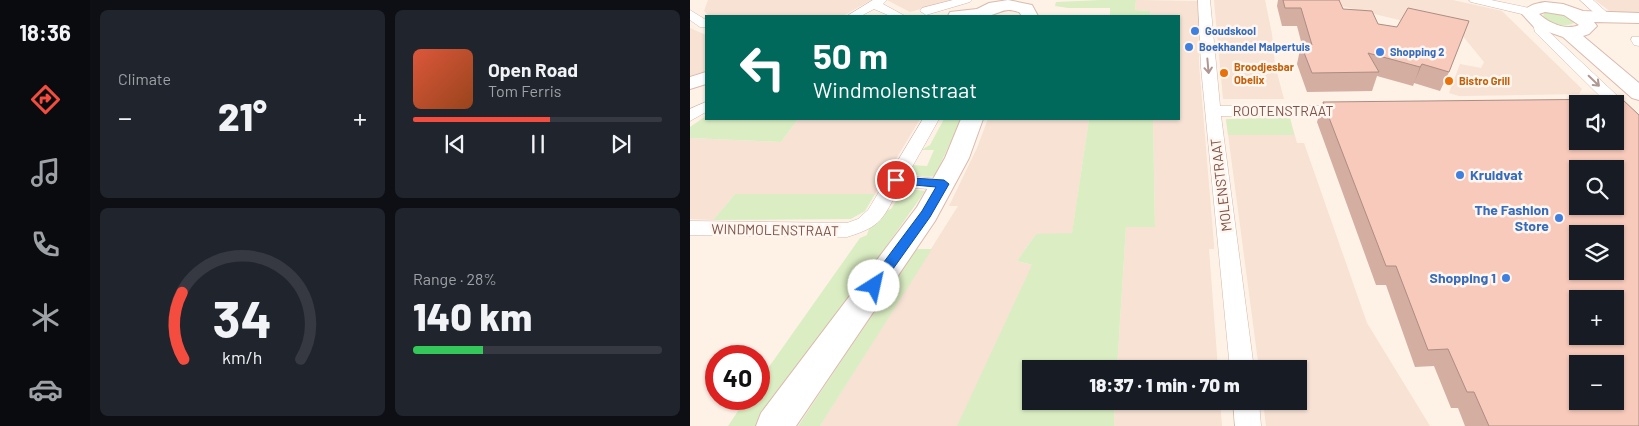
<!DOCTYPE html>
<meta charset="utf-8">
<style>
:root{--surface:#171b24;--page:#20242c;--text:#f1f3f6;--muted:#9ea1a6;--line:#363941;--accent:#f44c3f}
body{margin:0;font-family:Barlow,sans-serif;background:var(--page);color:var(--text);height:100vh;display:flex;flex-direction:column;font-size:19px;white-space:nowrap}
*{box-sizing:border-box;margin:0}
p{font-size:16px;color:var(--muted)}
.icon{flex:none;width:28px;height:28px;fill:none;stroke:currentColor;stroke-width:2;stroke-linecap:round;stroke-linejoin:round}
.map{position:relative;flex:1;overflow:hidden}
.drawer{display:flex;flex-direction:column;gap:10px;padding:10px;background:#0d0f14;width:600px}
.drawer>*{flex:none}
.hud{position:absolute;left:15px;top:15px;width:475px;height:105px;border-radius:0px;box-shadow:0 1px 4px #0004;background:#00695c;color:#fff;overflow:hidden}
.tools{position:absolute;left:879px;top:95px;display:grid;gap:10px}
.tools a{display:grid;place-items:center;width:55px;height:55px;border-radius:0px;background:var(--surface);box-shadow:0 1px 4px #0004;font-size:25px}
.speed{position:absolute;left:15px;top:345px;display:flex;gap:10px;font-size:25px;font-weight:700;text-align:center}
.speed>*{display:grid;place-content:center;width:65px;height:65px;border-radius:50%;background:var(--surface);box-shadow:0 1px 4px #0004;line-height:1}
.speed .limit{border:8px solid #d22;background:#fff;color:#111}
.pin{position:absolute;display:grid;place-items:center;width:42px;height:42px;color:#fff;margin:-21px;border:2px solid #fff;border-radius:50%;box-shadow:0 1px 5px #0007}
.me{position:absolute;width:55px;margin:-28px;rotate:35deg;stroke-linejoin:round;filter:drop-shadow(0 0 4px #0008)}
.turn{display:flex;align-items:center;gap:18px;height:105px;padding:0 25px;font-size:22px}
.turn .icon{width:65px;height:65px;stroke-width:2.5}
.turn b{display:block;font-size:35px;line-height:42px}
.big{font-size:38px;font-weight:800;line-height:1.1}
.drawer .card{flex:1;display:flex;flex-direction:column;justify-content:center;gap:8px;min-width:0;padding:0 18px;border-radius:8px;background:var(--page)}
.drawer .dial{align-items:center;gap:0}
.dial svg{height:130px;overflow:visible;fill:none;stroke:var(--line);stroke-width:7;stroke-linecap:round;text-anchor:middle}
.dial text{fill:var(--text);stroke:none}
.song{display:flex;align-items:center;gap:15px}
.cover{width:60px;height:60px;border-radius:8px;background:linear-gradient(135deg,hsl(10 70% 55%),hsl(20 70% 35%))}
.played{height:5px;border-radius:2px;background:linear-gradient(90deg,var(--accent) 55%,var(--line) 55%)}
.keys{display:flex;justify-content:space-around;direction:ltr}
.heat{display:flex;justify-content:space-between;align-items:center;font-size:28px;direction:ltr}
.charge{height:8px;border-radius:4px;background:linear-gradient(90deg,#34c759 28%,var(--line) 0)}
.drawer .tiles{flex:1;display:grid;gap:10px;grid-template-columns:repeat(2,1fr)}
.trip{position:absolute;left:332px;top:360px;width:285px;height:50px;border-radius:0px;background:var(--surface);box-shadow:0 1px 4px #0004;font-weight:800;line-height:50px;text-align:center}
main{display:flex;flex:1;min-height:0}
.tabs{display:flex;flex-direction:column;width:90px;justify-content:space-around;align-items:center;background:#090b0e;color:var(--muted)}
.tabs .icon{width:35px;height:35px}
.tabs .on{color:var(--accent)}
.tabs b{font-size:22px;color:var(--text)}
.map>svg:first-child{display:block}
.residential{fill:#f7e2d4}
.green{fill:#dbeec3}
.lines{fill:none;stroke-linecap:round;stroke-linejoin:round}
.street-casing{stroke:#d5b9ad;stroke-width:1}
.secondary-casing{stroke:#dabaad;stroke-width:2}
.street{fill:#fff;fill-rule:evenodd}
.secondary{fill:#fff;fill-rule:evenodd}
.wall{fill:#d4aea1}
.shaded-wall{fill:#ad8d83}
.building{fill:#f7cabb;stroke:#ad8d83;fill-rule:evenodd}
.oneway{stroke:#b09791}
.route{fill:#1a73e8;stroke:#114b97}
.shop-dot{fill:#3f7fe0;stroke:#fff6ef;stroke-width:2}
.food-dot{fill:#e8710a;stroke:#fff6ef;stroke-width:2}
.labels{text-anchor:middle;stroke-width:5;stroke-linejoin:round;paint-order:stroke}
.far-shop-label{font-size:11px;font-weight:bold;fill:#366cbe;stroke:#fff6ef;text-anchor:start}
.far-food-label{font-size:11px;font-weight:bold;fill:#c56008;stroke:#fff6ef;text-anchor:start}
.street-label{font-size:14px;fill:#7b5247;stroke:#fff6ef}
.shop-label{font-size:14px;font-weight:bold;fill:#366cbe;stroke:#fff6ef;text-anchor:end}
</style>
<main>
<nav class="tabs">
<b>18:36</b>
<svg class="icon on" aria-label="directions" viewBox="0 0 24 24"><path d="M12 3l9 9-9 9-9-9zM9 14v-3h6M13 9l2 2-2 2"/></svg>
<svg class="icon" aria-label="music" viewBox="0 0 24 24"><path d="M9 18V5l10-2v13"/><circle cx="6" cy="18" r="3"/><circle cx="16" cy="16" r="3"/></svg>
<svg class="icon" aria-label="phone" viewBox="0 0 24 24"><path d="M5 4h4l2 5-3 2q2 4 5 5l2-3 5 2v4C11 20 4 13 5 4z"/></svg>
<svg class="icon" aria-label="climate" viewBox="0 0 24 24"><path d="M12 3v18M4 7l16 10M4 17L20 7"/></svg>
<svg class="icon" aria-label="car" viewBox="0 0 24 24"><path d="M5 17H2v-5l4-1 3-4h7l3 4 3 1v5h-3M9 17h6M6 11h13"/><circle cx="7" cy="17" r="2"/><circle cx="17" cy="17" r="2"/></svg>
</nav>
<section class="drawer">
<div class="tiles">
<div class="card"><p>Climate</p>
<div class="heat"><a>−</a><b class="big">21°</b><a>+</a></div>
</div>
<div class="card">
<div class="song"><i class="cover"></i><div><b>Open Road</b><p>Tom Ferris</p></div></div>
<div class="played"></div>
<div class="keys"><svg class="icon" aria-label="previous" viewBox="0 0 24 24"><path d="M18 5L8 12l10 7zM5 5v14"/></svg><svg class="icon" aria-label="pause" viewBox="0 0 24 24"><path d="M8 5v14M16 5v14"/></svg><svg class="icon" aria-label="next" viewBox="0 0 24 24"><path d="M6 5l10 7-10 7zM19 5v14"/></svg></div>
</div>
<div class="card dial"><svg viewBox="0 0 100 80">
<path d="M14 69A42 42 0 1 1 86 69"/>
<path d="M14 69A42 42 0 0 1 13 28" stroke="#f44c3f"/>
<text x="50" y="56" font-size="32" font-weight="700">34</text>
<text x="50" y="72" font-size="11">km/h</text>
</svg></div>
<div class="card"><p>Range · 28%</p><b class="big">140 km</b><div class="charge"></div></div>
</div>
</section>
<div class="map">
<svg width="949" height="426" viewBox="0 0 949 426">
<rect width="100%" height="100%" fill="#fef1e6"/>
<g class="residential">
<polygon points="18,0 181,0 153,16 19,16 14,11"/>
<polygon points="197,0 262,0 220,12"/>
<polygon points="446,0 508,1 509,64 524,245 524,249 519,249 528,369 427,369 436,227 465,226 463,119 489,119 489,16 461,16 460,11 445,10"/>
<polygon points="524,0 575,0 582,34 585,65 594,99 533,99"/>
<polygon points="626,0 763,0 812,11 892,89 889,94 769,96 759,93 770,64 791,68 794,62 772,35"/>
<polygon points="905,0 949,0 949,12 921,12"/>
<polygon points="0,28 16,35 16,71 0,76"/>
<polygon points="600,118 607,143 614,143 677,323 740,426 576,426 573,401 609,401 609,369 569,369 536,119"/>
<polygon points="108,119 230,119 185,194 45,194 23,220 0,219 0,138 91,142"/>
<polygon points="298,119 399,119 382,234 346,234 327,261 370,273 341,369 341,401 349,426 130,426 268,206 259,206 287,148"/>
<polygon points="425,401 530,401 532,426 424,426"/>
</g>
<g class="green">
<polygon points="411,0 457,0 446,0 445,10 460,11 461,16 420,16 420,8 378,8 365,6 366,2"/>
<path d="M861 12 875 15 884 21V23C874 28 861 24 853 17L854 13Z"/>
<polygon points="527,44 583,46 584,52 528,50"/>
<polygon points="16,116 16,119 108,119 91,142 0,138 0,127"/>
<polygon points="600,118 604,135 538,135 536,119"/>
<path d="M254 119H271L245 176C237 178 225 176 219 171L222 165 237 166 244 150H231L240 145Z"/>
<polygon points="399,119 463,119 465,227 436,227 427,369 341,369 341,401 425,401 424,426 267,426 342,265 327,261 346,234 382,233"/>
<path d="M221 189 235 191 71 426H38L56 399H69V381L170 238 177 235C180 225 191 211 201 209L212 192Z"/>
<polygon points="45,194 185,194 175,211 161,219 23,220"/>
<polygon points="226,249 242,249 130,426 108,426"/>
</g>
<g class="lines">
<g class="street-casing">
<g id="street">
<polygon points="183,0 197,0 193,4 215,16 200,16 184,9 171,16 157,16"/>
<polygon points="263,0 282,0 280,2 236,15 230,11 232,8"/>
<polygon points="508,0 520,0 530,106 654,106 659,108 662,111 659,114 654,116 531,116 564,369 540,369 511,67"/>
<polygon points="779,0 801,0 844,9 846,12 840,16 781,2"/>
<polygon points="890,0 903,0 922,17 920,20 912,20"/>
<polygon points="0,10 16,20 16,27 10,27 0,20"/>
<polygon points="849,20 853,21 855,28 949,116 949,130 943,128 925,110 925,104 918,104 845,32 843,24"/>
<polygon points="942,37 949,37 949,46 944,45 941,40"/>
<polygon points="16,102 16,112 0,121 0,109"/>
<path d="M233 119H249L217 176 260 180 263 184 260 188 254 190 210 187C192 219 193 226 157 237L0 235V221L157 223 168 219 178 210Z"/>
<polygon points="543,401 569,401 571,426 545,426"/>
</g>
</g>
<g class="secondary-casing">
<g id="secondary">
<path d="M318 0 342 5 348 16H332L329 12C313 7 312 13 298 16 287 19 269 17 258 16L260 12 287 9 299 3Z"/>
<path d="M855 2 873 4 893 11 949 13V23L904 22 907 26 899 34 893 36 949 83V100L942 98 873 37 844 27 832 14C838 5 844 4 855 2ZM855 12 874 15 889 25C876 31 859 23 849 14Z"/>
<polygon points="16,72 16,84 0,89 0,77"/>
<polygon points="271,119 293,119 279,158 245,221 106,426 66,426 71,413 227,207 255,158"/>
</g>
</g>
<use href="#street" class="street"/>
<use href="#secondary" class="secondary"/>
</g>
<g class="wall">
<polygon points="588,0 649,0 653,9 688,24 759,72 750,91 724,83 723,86 687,76 682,91 617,92 607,64 611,45 612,45 607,26 592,26 587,6"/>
<polygon points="633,102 949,426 775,426 768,408 761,408 744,366 725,367 696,285 686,285 627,122"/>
</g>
<polygon class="shaded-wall" points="732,64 724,83 723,86 730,67"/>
<g class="building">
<polygon points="593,0 649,0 653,9 682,11 688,24 707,27 718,8 779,21 759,72 732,64 730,67 678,53 689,72 622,73 611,45 622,45 611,8 595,8"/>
<path d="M932 99 949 115V426H799L784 392H777L758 349 738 350 706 266H696L633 102ZM888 104H925V141H888ZM888 169H925V206H888ZM888 234H925V271H888ZM888 299H925V336H888ZM888 364H925V401H888Z"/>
</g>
<defs><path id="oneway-shaft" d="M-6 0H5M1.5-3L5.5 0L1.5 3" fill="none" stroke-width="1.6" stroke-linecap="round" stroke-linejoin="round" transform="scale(1.25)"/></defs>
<g class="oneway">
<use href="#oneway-shaft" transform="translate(518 66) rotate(85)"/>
<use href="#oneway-shaft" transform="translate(904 81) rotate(44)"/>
</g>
<polygon class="route" points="206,177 254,180 259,184 240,217 188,290 184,292 179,290 177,286 179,282 232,211 246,187 202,183 201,180 202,178"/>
<g class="shop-dot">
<circle cx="505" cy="31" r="5"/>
<circle cx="499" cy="47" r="5"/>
<circle cx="690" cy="52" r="5"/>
<circle cx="770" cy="175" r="5"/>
<circle cx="869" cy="218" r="5"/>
<circle cx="816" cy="278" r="5"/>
</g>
<g class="food-dot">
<circle cx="534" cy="73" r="5"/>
<circle cx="759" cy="81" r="5"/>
</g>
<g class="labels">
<g class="far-shop-label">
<text x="515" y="35">Goudskool</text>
<text x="509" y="51">Boekhandel Malpertuis</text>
<text x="700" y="56">Shopping 2</text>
</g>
<g class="far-food-label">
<text x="544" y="71">Broodjesbar<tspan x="544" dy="13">Obelix</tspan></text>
<text x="769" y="85">Bistro Grill</text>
</g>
<g class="street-label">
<text x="593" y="116">ROOTENSTRAAT</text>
<text transform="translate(531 185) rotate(-97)" y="5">MOLENSTRAAT</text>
<text transform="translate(85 230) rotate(1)" y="5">WINDMOLENSTRAAT</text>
</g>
<g class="shop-label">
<text x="780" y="180" text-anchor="start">Kruidvat</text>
<text x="859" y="215">The Fashion<tspan x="859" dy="16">Store</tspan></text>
<text x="806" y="283">Shopping 1</text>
</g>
</g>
</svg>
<div class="tools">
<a><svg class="icon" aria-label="sound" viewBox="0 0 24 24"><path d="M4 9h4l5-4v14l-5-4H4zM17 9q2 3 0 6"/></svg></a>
<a><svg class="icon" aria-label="search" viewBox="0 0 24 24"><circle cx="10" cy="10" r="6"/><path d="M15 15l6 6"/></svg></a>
<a><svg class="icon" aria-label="layers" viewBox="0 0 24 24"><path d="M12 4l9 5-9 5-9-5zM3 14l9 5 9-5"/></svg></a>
<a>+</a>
<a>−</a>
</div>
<div class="speed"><div class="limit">40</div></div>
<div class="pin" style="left:206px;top:180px;background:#d93025"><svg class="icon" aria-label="arrive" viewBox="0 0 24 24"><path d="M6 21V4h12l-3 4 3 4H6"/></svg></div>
<svg class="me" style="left:184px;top:286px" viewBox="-20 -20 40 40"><circle r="19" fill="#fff"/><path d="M0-13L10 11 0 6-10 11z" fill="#1a73e8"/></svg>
<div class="trip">18:37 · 1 min · 70 m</div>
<div class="hud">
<div class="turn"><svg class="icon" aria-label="left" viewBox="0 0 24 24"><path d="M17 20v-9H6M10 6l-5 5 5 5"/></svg><div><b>50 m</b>Windmolenstraat</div></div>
</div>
</div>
</main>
